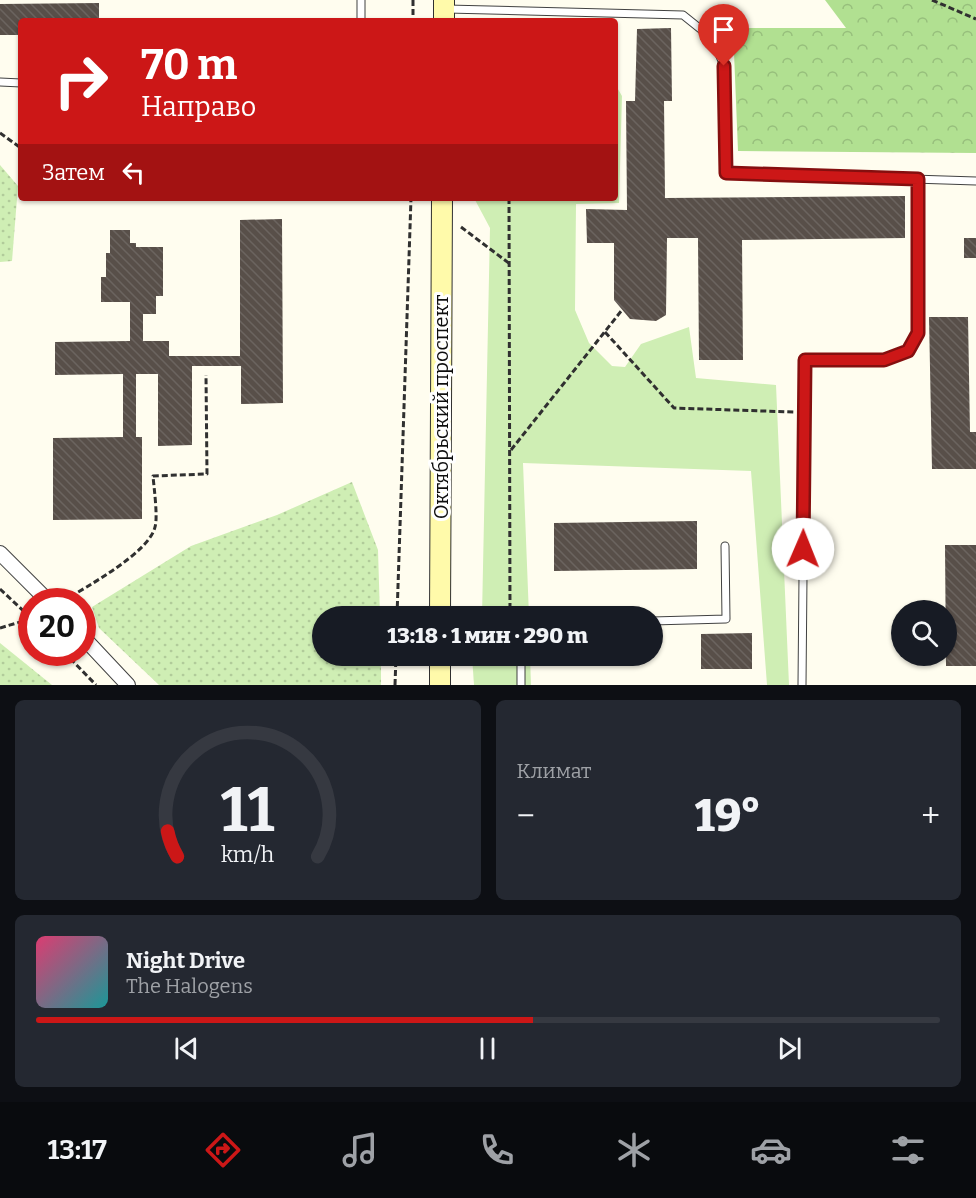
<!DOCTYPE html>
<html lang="ru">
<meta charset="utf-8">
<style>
:root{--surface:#171b24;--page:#242831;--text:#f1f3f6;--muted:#9ea1a6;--line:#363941;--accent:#cc1717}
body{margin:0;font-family:Bitter,serif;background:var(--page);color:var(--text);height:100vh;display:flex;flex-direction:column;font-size:22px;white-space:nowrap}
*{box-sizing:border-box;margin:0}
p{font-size:20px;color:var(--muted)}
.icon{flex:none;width:33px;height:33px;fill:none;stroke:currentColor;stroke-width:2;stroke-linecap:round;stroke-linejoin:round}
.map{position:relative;height:685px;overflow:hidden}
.sheet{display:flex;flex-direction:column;gap:15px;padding:15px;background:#0d0f14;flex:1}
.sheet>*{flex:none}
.banner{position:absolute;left:18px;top:18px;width:600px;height:183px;border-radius:6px;box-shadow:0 2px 4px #0004;background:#cc1717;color:#fff;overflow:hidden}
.controls{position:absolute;left:891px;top:600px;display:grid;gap:12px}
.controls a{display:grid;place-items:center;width:66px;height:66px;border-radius:50%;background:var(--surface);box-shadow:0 2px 4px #0004;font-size:30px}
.speed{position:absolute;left:18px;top:588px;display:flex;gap:12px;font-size:30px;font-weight:700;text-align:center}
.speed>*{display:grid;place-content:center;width:78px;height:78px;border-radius:50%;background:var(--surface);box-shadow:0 2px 4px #0004;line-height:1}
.speed .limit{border:9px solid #d22;background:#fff;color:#111}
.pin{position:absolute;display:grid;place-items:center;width:51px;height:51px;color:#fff;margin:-62px -26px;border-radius:50% 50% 50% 0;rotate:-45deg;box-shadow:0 0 6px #0007}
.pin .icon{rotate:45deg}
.me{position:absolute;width:66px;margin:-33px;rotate:1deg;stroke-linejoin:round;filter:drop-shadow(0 0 4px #0008)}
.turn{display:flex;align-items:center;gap:21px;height:126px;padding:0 24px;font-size:27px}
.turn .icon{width:78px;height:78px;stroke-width:2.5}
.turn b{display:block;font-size:42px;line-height:51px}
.then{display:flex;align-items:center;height:57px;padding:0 24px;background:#0003;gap:12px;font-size:22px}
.big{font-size:45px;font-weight:800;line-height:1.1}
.sheet .tile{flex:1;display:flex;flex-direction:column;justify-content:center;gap:9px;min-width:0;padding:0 21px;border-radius:9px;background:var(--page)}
.sheet .dial{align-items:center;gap:0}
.dial svg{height:156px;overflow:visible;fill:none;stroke:var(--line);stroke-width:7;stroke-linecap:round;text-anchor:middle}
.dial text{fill:var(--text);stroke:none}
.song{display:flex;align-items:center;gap:18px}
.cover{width:72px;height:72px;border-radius:9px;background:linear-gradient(135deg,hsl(340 70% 55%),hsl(180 70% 35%))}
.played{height:6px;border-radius:3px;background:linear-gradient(90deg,var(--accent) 55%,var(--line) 55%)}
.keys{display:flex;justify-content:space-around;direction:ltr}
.heat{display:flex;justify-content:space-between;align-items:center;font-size:33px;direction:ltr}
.sheet .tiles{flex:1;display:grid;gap:15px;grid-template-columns:1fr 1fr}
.tile:last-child{grid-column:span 2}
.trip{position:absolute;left:312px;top:606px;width:351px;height:60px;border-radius:30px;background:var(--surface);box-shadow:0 2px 4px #0004;font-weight:800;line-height:60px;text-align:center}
.menu{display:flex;height:96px;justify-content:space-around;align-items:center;background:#090b0e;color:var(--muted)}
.menu .icon{width:42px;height:42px}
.menu .selected{color:var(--accent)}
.menu b{font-size:27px;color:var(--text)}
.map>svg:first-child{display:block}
.grass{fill:#cfeeb4}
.forest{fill:url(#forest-crowns)}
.park{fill:url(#park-dots)}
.building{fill:url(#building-back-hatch)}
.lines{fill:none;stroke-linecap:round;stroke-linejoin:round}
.lane-casing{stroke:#414141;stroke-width:9}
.street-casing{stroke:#414141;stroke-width:16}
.secondary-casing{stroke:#303030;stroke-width:22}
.path{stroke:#303030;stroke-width:3;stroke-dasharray:6 3;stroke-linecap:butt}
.lane{stroke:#fff;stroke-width:7}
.street{stroke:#fff;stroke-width:14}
.secondary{stroke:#fffaaa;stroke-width:20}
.route-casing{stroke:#850f0f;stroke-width:15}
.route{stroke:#cc1717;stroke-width:10}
.labels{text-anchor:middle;stroke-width:6;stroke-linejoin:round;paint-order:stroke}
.street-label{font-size:20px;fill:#0e0e0e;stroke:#fff}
</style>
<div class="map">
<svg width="976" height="685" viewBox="0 0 976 685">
<defs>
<pattern id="forest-crowns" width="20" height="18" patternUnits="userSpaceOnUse" patternTransform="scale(1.5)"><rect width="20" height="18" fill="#b1e091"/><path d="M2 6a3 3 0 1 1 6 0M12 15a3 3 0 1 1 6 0" fill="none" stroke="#97bf7c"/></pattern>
<pattern id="park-dots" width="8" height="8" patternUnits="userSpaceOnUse" patternTransform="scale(1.5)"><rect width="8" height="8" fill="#cfeeb4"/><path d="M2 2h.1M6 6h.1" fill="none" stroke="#b1cb9a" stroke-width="1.8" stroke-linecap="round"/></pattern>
<pattern id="building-back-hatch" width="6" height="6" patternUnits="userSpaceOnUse" patternTransform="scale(1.5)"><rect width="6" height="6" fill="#584f49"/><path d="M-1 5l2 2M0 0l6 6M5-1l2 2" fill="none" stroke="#6b645f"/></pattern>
</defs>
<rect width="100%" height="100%" fill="#fffdef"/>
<g class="grass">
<polygon points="615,84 622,96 619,203 576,204 575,310 589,343 612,366 625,367 641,344 689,327 696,378 776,385 789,685 767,685 751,471 523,463 529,616 482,616 490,228 474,198 615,198"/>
<polygon points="472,656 530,656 531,685 474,685"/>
</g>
<polygon class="forest" points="825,0 976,0 976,153 738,151 733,28 846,28"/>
<g class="park">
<polygon points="0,165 18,186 12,261 0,262"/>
<polygon points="352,482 378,550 380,616 322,616 322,656 381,656 381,685 159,685 99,628 92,607 191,546 277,515"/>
<polygon points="0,643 52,685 0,685"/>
</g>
<g class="building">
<polygon points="99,3 99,21 21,21 21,35 0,35 0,4"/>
<polygon points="671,28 672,101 664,101 665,198 905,196 905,238 742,240 743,360 699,360 698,238 667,238 666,315 656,321 630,319 614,300 614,243 587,243 586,209 627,210 626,101 635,101 637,29"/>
<polygon points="282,219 283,403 241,404 241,366 192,366 192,445 158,446 158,374 136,374 136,437 142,437 142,519 53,520 53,438 123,437 123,374 55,375 55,342 130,341 130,302 101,302 101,277 106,277 106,253 110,253 110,230 130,230 130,243 136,243 136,247 163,247 163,296 156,296 156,314 143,314 143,341 169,341 169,356 240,356 240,220"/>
<rect x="964" y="238" width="12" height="20"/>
<polygon points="929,317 968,317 970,432 976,432 976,469 932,469"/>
<polygon points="697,521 697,569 554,571 554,523"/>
<polygon points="945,545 976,545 976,666 946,666"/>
<polygon points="752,633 752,669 701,669 701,634"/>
</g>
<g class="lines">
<g class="lane-casing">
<g id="lane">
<polyline points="361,0 361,21"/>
<polyline points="447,9 683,15 713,39 724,66 726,173 976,181"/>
<polyline points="0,82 21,83"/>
<polyline points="652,621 726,619 725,546"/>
<polyline points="521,656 521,685"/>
<polyline points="802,685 805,360 884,360 908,351 919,333 918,179"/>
</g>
</g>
<g class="street-casing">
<g id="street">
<polyline points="0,553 49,602"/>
<polyline points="82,636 128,685"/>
</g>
</g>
<g class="secondary-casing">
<g id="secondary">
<polyline points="444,21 444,0"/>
<polyline points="440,616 442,198"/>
<polyline points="440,685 440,656"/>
</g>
</g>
<g class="path">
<polyline points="413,0 413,21"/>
<polyline points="932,0 976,19"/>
<polyline points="0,133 21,148"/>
<polyline points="509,198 510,616"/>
<polyline points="461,227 510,264"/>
<polyline points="605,332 674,408 794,412"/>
<polyline points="511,450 622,310"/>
<polyline points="0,589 32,619"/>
<path d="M63 601C86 587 149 553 155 527 158 517 154 488 153 476L207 474 206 375"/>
<polyline points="397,616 411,198"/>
<polyline points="0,628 30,619"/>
<polyline points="64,652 96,685"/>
<polyline points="395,685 396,656"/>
</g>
<use href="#lane" class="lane"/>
<use href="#street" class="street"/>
<use href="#secondary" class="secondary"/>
</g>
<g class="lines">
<g class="route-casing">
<polyline id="route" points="724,66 726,173 918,179 918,333 908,351 884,360 805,360 803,549"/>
</g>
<use href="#route" class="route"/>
</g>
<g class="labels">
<g class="street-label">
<text transform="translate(441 407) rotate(-90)" y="7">Октябрьский проспект</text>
</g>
</g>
</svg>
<div class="controls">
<a><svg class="icon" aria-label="search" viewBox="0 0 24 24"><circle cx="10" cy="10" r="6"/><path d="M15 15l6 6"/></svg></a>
</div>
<div class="speed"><div class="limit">20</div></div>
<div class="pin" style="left:724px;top:66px;background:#d93025"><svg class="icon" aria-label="arrive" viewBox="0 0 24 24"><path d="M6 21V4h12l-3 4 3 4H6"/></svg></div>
<svg class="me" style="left:803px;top:549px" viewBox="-20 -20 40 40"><circle r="19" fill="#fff"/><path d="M0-13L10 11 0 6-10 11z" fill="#cc1717"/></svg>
<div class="trip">13:18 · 1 мин · 290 m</div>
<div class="banner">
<div class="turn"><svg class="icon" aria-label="right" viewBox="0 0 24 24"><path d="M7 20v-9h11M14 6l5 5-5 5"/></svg><div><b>70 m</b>Направо</div></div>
<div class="then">Затем<svg class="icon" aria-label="left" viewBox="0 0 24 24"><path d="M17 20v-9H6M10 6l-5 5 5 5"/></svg></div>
</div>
</div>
<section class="sheet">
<div class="tiles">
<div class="tile dial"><svg viewBox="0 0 100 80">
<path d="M14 69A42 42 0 1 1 86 69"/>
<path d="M14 69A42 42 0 0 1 9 56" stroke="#cc1717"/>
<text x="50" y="56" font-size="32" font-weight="700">11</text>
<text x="50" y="72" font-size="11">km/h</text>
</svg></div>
<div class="tile"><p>Климат</p>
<div class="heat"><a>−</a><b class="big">19°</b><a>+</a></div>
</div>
<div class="tile">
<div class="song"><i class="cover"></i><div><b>Night Drive</b><p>The Halogens</p></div></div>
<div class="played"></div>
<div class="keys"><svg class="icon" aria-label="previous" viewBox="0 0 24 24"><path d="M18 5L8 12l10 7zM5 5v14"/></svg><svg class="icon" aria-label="pause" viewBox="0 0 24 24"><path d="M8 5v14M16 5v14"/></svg><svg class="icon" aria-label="next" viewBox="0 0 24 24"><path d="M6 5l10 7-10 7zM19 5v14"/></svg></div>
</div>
</div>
</section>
<nav class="menu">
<b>13:17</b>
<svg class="icon selected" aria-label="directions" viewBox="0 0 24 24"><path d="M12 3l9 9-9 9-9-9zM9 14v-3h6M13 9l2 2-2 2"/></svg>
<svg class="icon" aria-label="music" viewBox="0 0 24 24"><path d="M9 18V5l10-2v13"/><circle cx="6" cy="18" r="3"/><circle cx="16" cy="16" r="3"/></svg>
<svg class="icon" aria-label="phone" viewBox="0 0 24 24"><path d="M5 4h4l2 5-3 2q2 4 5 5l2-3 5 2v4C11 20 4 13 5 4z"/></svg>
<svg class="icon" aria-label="climate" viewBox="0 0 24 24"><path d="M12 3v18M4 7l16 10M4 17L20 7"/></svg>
<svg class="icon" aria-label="car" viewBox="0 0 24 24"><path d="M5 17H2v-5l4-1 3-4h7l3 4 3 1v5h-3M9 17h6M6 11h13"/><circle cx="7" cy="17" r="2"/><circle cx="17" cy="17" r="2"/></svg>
<svg class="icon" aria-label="filters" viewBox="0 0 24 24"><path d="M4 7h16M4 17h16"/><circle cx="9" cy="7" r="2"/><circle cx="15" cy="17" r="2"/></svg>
</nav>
